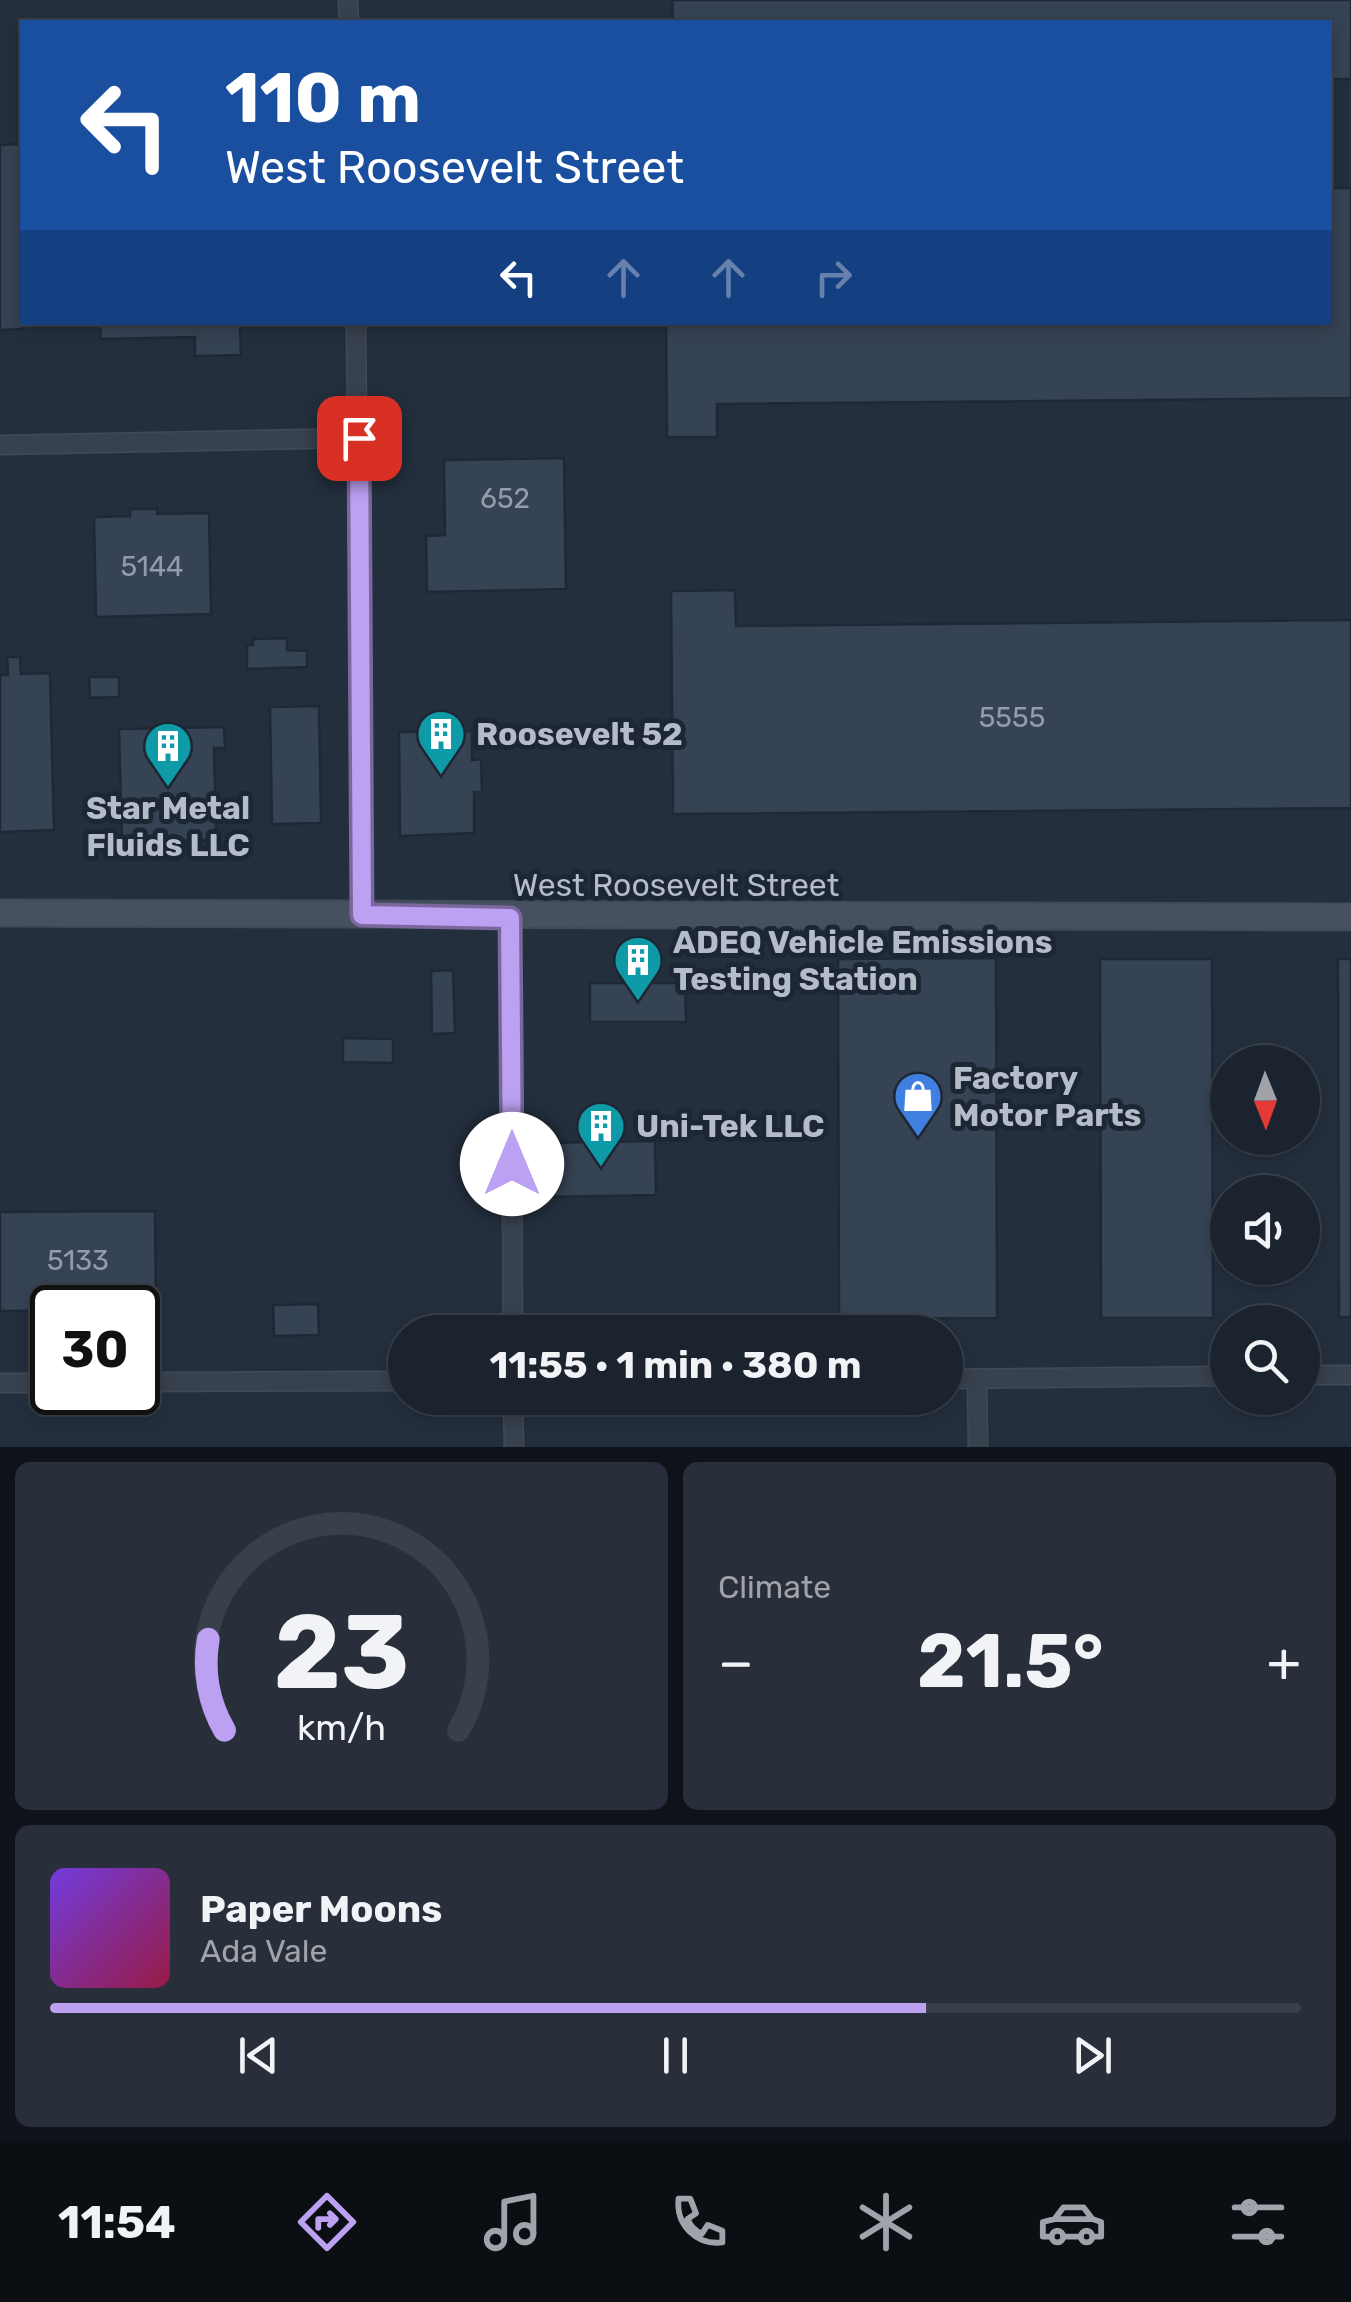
<!DOCTYPE html>
<meta charset="utf-8">
<style>
:root{--surface:#1b232e;--page:#282f3a;--text:#f1f3f6;--muted:#a0a4aa;--line:#39404a;--accent:#bca0f2}
body{margin:0;font-family:Rubik,sans-serif;background:var(--page);color:var(--text);height:100vh;display:flex;flex-direction:column;font-size:38px;white-space:nowrap}
*{box-sizing:border-box;margin:0}
p{font-size:32px;color:var(--muted)}
.icon{flex:none;width:55px;height:55px;fill:none;stroke:currentColor;stroke-width:2;stroke-linecap:round;stroke-linejoin:round}
.map{position:relative;height:1447px;overflow:hidden}
.details{display:flex;flex-direction:column;gap:15px;padding:15px;background:#0f1319;flex:1}
.details>*{flex:none}
.top-card{position:absolute;left:20px;top:20px;width:1312px;height:305px;border-radius:0px;box-shadow:0 5px 15px #0003,0 0 0 2px var(--line);background:#1a4fa0;color:#fff;overflow:hidden}
.needle{width:65px;rotate:179deg}
.controls{position:absolute;left:1210px;top:1045px;display:grid;gap:20px}
.controls a{display:grid;place-items:center;width:110px;height:110px;border-radius:50%;background:var(--surface);box-shadow:0 5px 15px #0003,0 0 0 2px var(--line);font-size:50px}
.speed{position:absolute;left:30px;top:1285px;display:flex;gap:20px;font-size:50px;font-weight:700;text-align:center}
.speed>*{display:grid;place-content:center;width:130px;height:130px;border-radius:50%;background:var(--surface);box-shadow:0 5px 15px #0003,0 0 0 2px var(--line);line-height:1}
.speed .limit{border:5px solid #111;border-radius:15px;background:#fff;color:#111}
.pin{position:absolute;display:grid;place-items:center;width:85px;height:85px;color:#fff;margin:-42px;border-radius:20px;box-shadow:0 5px 15px #0006}
.me{position:absolute;width:110px;margin:-55px;rotate:0deg;stroke-linejoin:round;filter:drop-shadow(0 0 8px #0008)}
.turn{display:flex;align-items:center;gap:35px;height:210px;padding:0 40px;font-size:45px}
.turn .icon{width:130px;height:130px;stroke-width:2.5}
.turn b{display:block;font-size:70px;line-height:85px}
.lanes{display:flex;align-items:center;height:95px;padding:0 40px;background:#0003;justify-content:center;gap:50px;direction:ltr}
.lanes .off{opacity:.35}
.big{font-size:75px;font-weight:700;line-height:1.1}
.details .card{flex:1;display:flex;flex-direction:column;justify-content:center;gap:15px;min-width:0;padding:0 35px;border-radius:15px;background:var(--page)}
.details .dial{align-items:center;gap:0}
.dial svg{height:260px;overflow:visible;fill:none;stroke:var(--line);stroke-width:7;stroke-linecap:round;text-anchor:middle}
.dial text{fill:var(--text);stroke:none}
.song{display:flex;align-items:center;gap:30px}
.cover{width:120px;height:120px;border-radius:15px;background:linear-gradient(135deg,hsl(260 70% 55%),hsl(340 70% 35%))}
.played{height:10px;border-radius:5px;background:linear-gradient(90deg,var(--accent) 70%,var(--line) 70%)}
.keys{display:flex;justify-content:space-around;direction:ltr}
.heat{display:flex;justify-content:space-between;align-items:center;font-size:55px;direction:ltr}
.details .tiles{flex:1;display:grid;gap:15px;grid-template-columns:1fr 1fr}
.card:last-child{grid-column:span 2}
.trip{position:absolute;left:388px;top:1315px;width:575px;height:100px;border-radius:50px;background:var(--surface);box-shadow:0 5px 15px #0003,0 0 0 2px var(--line);font-weight:700;line-height:100px;text-align:center}
.menu{display:flex;height:160px;justify-content:space-around;align-items:center;background:#0b0e12;color:var(--muted)}
.menu .icon{width:70px;height:70px}
.menu .selected{color:var(--accent)}
.menu b{font-size:45px;color:var(--text)}
.map>svg:first-child{display:block}
.building{fill:#364354;stroke:#1f2835;stroke-width:2.5}
.lines{fill:none;stroke-linecap:round;stroke-linejoin:round}
.street-casing{stroke:#414a57;stroke-width:21}
.secondary-casing{stroke:#414a57;stroke-width:29}
.street{stroke:#38414e;stroke-width:18}
.secondary{stroke:#465061;stroke-width:25}
.route-casing{stroke:#7a689d;stroke-width:25}
.route{stroke:#bca0f2;stroke-width:18}
.labels{text-anchor:middle;stroke-width:10;stroke-linejoin:round;paint-order:stroke}
.number-label{font-size:28px;fill:#929caa}
.poi-label{font-size:32px;font-weight:bold;fill:#b4bcc9;stroke:#1d2633;text-anchor:start}
.street-label{font-size:32px;fill:#b4bcc9;stroke:#1d2633}
</style>
<div class="map">
<svg width="1351" height="1447" viewBox="0 0 1351 1447">
<rect width="100%" height="100%" fill="#242f3e"/>
<g class="building">
<polygon points="672,0 1351,0 1351,79 1330,79 1330,22 673,22"/>
<polygon points="22,144 22,329 0,330 0,145"/>
<polygon points="1330,188 1351,188 1351,398 717,404 717,437 667,437 666,322 1330,322"/>
<polygon points="100,322 240,322 241,355 195,356 195,337 101,339"/>
<polygon points="564,458 566,589 427,592 426,536 445,535 444,460"/>
<polygon points="130,509 157,509 157,514 209,513 211,614 96,617 94,517 130,516"/>
<polygon points="735,590 736,626 1351,620 1351,808 673,814 671,591"/>
<polygon points="287,638 287,650 307,651 307,667 247,669 247,645 253,645 253,639"/>
<polygon points="7,657 20,657 21,674 50,673 54,830 0,832 0,675 8,675"/>
<polygon points="89,677 119,677 119,697 90,698"/>
<polygon points="319,706 321,823 272,824 270,707"/>
<polygon points="224,727 225,748 214,748 216,828 205,840 122,843 119,729"/>
<polygon points="472,731 472,760 481,759 482,792 474,792 474,833 400,836 399,732"/>
<polygon points="996,958 997,1318 839,1319 838,959"/>
<polygon points="1100,959 1212,959 1213,1318 1101,1318"/>
<polygon points="1338,959 1351,959 1351,1317 1339,1317"/>
<polygon points="453,970 455,1033 432,1034 431,971"/>
<polygon points="590,983 685,983 686,1022 590,1022"/>
<polygon points="343,1038 393,1039 393,1063 343,1062"/>
<polygon points="655,1141 656,1195 546,1197 545,1143"/>
<polygon points="155,1211 156,1310 0,1311 0,1212"/>
<polygon points="318,1304 319,1335 274,1336 273,1305"/>
</g>
<g class="lines">
<g class="street-casing">
<g id="street">
<polyline points="348,0 349,22"/>
<polyline points="356,322 362,915"/>
<polyline points="0,445 359,438"/>
<polyline points="510,918 513,1332"/>
<polyline points="1302,1375 1351,1375"/>
<polyline points="977,1378 978,1447"/>
<polyline points="945,1379 1228,1376"/>
<polyline points="138,1382 405,1381"/>
<polyline points="0,1383 52,1383"/>
<polyline points="513,1398 514,1447"/>
</g>
</g>
<g class="secondary-casing">
<polyline id="secondary" points="0,913 1351,917"/>
</g>
<use href="#street" class="street"/>
<use href="#secondary" class="secondary"/>
</g>
<g class="lines">
<g class="route-casing">
<polyline id="route" points="359,438 362,915 510,918 512,1164"/>
</g>
<use href="#route" class="route"/>
</g>
<defs>
<g id="building-pin" transform="scale(2.5)"><path d="M0 17L-7.5 6A9.5 9.5 0 1 1 7.5 6Z" fill="#0f9aa8" stroke="#1d2633"/><path d="M-4-6H4V6H1V3H-1V6H-4ZM-2.5-4.3h1.7v1.8h-1.7ZM.8-4.3h1.7v1.8H.8ZM-2.5-1h1.7V.8h-1.7ZM.8-1h1.7V.8H.8Z" fill="#fff"/></g>
<g id="shop-pin" transform="scale(2.5)"><path d="M0 17L-7.5 6A9.5 9.5 0 1 1 7.5 6Z" fill="#3f7fe0" stroke="#1d2633"/><path d="M-5-2.5h2.3a2.7 3.5 0 0 1 5.4 0H5L5.5 6h-11ZM-1.5-2.5h3a1.5 2.3 0 0 0-3 0Z" fill="#fff"/></g>
</defs>
<g fill-rule="evenodd">
<use href="#building-pin" x="441" y="734"/>
<use href="#building-pin" x="168" y="746"/>
<use href="#building-pin" x="638" y="960"/>
<use href="#shop-pin" x="918" y="1096"/>
<use href="#building-pin" x="601" y="1126"/>
</g>
<g class="labels">
<g class="number-label">
<text x="505" y="508">652</text>
<text x="152" y="576">5144</text>
<text x="1012" y="727">5555</text>
<text x="78" y="1270">5133</text>
</g>
<g class="poi-label">
<text x="476" y="745">Roosevelt 52</text>
<text x="168" y="819" text-anchor="middle">Star Metal<tspan x="168" dy="37">Fluids LLC</tspan></text>
<text x="673" y="953">ADEQ Vehicle Emissions<tspan x="673" dy="37">Testing Station</tspan></text>
<text x="953" y="1089">Factory<tspan x="953" dy="37">Motor Parts</tspan></text>
<text x="636" y="1137">Uni-Tek LLC</text>
</g>
<g class="street-label">
<text x="676" y="896">West Roosevelt Street</text>
</g>
</g>
</svg>
<div class="controls">
<a><svg class="needle" viewBox="-14 -14 28 28"><path d="M0-13l5 13h-10z" fill="#e53935"/><path d="M0 13l5-13h-10z" fill="#a0a4aa"/></svg></a>
<a><svg class="icon" aria-label="sound" viewBox="0 0 24 24"><path d="M4 9h4l5-4v14l-5-4H4zM17 9q2 3 0 6"/></svg></a>
<a><svg class="icon" aria-label="search" viewBox="0 0 24 24"><circle cx="10" cy="10" r="6"/><path d="M15 15l6 6"/></svg></a>
</div>
<div class="speed"><div class="limit">30</div></div>
<div class="pin" style="left:359px;top:438px;background:#d93025"><svg class="icon" aria-label="arrive" viewBox="0 0 24 24"><path d="M6 21V4h12l-3 4 3 4H6"/></svg></div>
<svg class="me" style="left:512px;top:1164px" viewBox="-20 -20 40 40"><circle r="19" fill="#fff"/><path d="M0-13L10 11 0 6-10 11z" fill="#bca0f2"/></svg>
<div class="trip">11:55 · 1 min · 380 m</div>
<div class="top-card">
<div class="turn"><svg class="icon" aria-label="left" viewBox="0 0 24 24"><path d="M17 20v-9H6M10 6l-5 5 5 5"/></svg><div><b>110 m</b>West Roosevelt Street</div></div>
<div class="lanes"><svg class="icon" aria-label="left" viewBox="0 0 24 24"><path d="M17 20v-9H6M10 6l-5 5 5 5"/></svg><svg class="icon off" aria-label="ahead" viewBox="0 0 24 24"><path d="M12 20V5M6 11l6-6 6 6"/></svg><svg class="icon off" aria-label="ahead" viewBox="0 0 24 24"><path d="M12 20V5M6 11l6-6 6 6"/></svg><svg class="icon off" aria-label="right" viewBox="0 0 24 24"><path d="M7 20v-9h11M14 6l5 5-5 5"/></svg></div>
</div>
</div>
<section class="details">
<div class="tiles">
<div class="card dial"><svg viewBox="0 0 100 80">
<path d="M14 69A42 42 0 1 1 86 69"/>
<path d="M14 69A42 42 0 0 1 9 41" stroke="#bca0f2"/>
<text x="50" y="56" font-size="32" font-weight="700">23</text>
<text x="50" y="72" font-size="11">km/h</text>
</svg></div>
<div class="card"><p>Climate</p>
<div class="heat"><a>−</a><b class="big">21.5°</b><a>+</a></div>
</div>
<div class="card">
<div class="song"><i class="cover"></i><div><b>Paper Moons</b><p>Ada Vale</p></div></div>
<div class="played"></div>
<div class="keys"><svg class="icon" aria-label="previous" viewBox="0 0 24 24"><path d="M18 5L8 12l10 7zM5 5v14"/></svg><svg class="icon" aria-label="pause" viewBox="0 0 24 24"><path d="M8 5v14M16 5v14"/></svg><svg class="icon" aria-label="next" viewBox="0 0 24 24"><path d="M6 5l10 7-10 7zM19 5v14"/></svg></div>
</div>
</div>
</section>
<nav class="menu">
<b>11:54</b>
<svg class="icon selected" aria-label="directions" viewBox="0 0 24 24"><path d="M12 3l9 9-9 9-9-9zM9 14v-3h6M13 9l2 2-2 2"/></svg>
<svg class="icon" aria-label="music" viewBox="0 0 24 24"><path d="M9 18V5l10-2v13"/><circle cx="6" cy="18" r="3"/><circle cx="16" cy="16" r="3"/></svg>
<svg class="icon" aria-label="phone" viewBox="0 0 24 24"><path d="M5 4h4l2 5-3 2q2 4 5 5l2-3 5 2v4C11 20 4 13 5 4z"/></svg>
<svg class="icon" aria-label="climate" viewBox="0 0 24 24"><path d="M12 3v18M4 7l16 10M4 17L20 7"/></svg>
<svg class="icon" aria-label="car" viewBox="0 0 24 24"><path d="M5 17H2v-5l4-1 3-4h7l3 4 3 1v5h-3M9 17h6M6 11h13"/><circle cx="7" cy="17" r="2"/><circle cx="17" cy="17" r="2"/></svg>
<svg class="icon" aria-label="filters" viewBox="0 0 24 24"><path d="M4 7h16M4 17h16"/><circle cx="9" cy="7" r="2"/><circle cx="15" cy="17" r="2"/></svg>
</nav>
